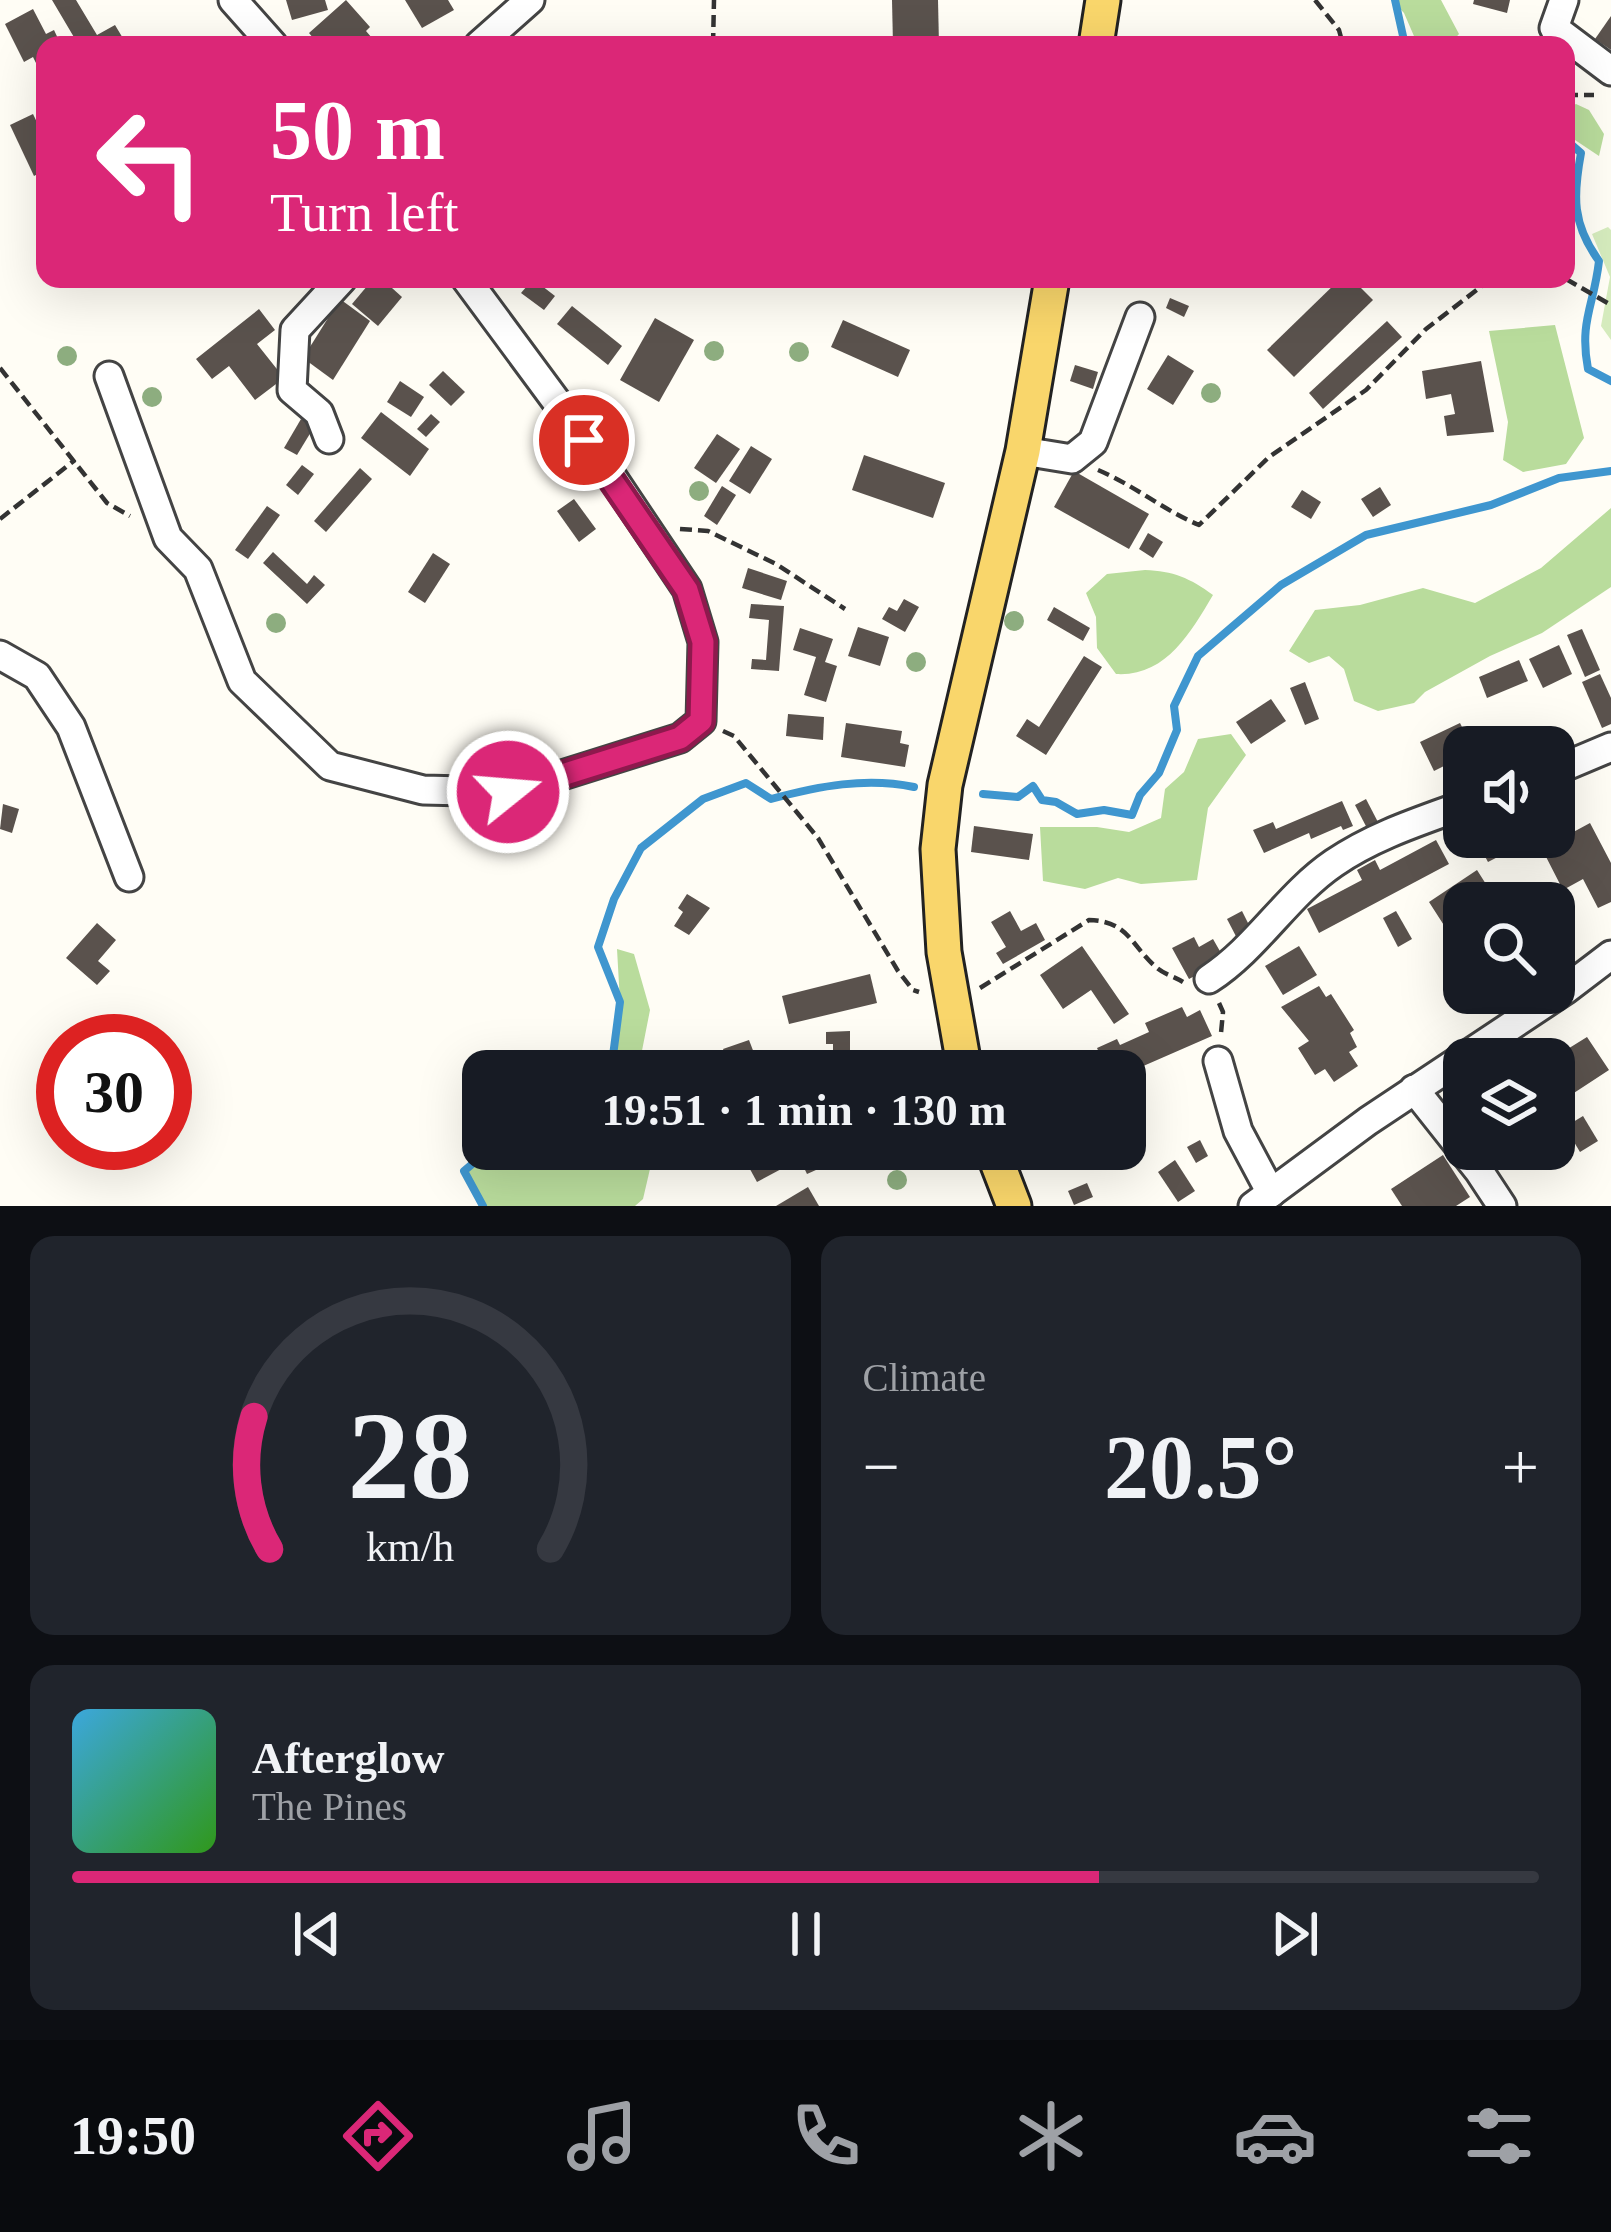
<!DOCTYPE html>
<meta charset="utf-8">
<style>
:root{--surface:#171b24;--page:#20242c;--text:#f1f3f6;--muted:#9ea1a6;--line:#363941;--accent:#db2777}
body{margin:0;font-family:"Times New Roman",serif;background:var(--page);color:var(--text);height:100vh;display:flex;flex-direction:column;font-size:45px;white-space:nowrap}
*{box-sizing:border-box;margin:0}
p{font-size:39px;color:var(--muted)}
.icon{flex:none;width:66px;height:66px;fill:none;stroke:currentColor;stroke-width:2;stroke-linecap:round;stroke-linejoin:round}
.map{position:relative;height:1206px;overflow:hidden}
.side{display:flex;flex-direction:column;gap:30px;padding:30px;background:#0d0f14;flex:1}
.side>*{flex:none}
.banner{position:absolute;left:36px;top:36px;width:1539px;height:252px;border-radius:24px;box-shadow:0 12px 48px #0002;background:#db2777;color:#fff;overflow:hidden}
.fabs{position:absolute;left:1443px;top:726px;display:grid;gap:24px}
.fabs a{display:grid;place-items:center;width:132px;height:132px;border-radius:24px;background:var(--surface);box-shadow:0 12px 48px #0002;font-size:60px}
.speed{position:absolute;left:36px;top:1014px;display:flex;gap:24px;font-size:60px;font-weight:700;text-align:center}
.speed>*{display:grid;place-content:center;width:156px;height:156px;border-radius:50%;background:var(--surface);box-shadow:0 12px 48px #0002;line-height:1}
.speed .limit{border:18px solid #d22;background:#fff;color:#111}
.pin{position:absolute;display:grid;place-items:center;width:102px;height:102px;color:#fff;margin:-51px;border:6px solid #fff;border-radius:50%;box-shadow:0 3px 12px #0007}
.me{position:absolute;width:132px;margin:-66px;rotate:73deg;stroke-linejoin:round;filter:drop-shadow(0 0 9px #0008)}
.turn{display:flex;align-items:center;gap:42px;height:252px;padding:0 36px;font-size:54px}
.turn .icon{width:156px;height:156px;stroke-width:2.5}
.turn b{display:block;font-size:84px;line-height:102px}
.big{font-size:90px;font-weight:800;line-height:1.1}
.side .widget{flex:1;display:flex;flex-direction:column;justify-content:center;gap:18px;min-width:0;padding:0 42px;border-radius:24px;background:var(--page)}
.side .dial{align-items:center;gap:0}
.dial svg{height:312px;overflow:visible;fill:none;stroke:var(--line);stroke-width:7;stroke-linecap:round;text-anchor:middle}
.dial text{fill:var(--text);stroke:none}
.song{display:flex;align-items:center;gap:36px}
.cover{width:144px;height:144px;border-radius:18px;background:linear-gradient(135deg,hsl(200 70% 55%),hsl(110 70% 35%))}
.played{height:12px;border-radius:6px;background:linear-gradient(90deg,var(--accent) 70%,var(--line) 70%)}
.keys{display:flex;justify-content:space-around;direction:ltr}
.heat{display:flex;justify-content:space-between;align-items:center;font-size:66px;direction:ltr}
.side .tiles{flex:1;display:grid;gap:30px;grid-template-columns:1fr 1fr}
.widget:last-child{grid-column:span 2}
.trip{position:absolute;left:462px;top:1050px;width:684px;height:120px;border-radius:24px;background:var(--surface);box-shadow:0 12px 48px #0002;font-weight:800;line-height:120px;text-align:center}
.tabs{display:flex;height:192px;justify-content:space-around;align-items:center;background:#090b0e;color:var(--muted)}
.tabs .icon{width:84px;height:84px}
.tabs .selected{color:var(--accent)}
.tabs b{font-size:54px;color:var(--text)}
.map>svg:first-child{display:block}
.green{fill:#d5ebbd}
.forest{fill:#b9dc9c}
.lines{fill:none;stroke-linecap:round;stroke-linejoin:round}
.stream{stroke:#3f96cf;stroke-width:8}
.building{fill:#5a524d}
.minor-casing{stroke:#444;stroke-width:33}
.major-casing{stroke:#222;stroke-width:39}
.path{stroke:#333;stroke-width:4.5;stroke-dasharray:12 6;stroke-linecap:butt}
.minor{stroke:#fff;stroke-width:27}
.major{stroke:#f9d66b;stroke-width:33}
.tree{fill:#8dad7f}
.route-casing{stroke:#8e194d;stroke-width:30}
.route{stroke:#db2777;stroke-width:21}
</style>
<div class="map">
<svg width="1611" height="1206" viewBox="0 0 1611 1206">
<rect width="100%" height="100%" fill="#fffdf5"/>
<polygon class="green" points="1608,227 1611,230 1611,340 1601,326 1610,277 1592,234"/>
<g class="forest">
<polygon points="1392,0 1441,0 1459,34 1449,45 1417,43 1404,13"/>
<polygon points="1576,104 1589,110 1604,134 1599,156 1566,134 1566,109"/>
<polygon points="1555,325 1584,438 1566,464 1523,472 1503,460 1508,422 1489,331"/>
<polygon points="1611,508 1611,587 1542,633 1490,656 1425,692 1414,703 1378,711 1354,701 1344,669 1329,656 1309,663 1289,651 1315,610 1360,605 1423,588 1475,603 1541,568"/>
<path d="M1145 570C1173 571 1190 578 1213 595 1190 634 1165 677 1116 674L1097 648 1096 617 1086 593 1107 574Z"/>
<polygon points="1231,734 1246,755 1208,808 1197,880 1141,884 1118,878 1085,889 1043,881 1040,827 1097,827 1129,832 1161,818 1165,789 1184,772 1198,739"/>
<polygon points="617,949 634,954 650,1010 638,1071 611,1071 620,1002"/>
<polygon points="490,1149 648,1149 653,1156 643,1199 635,1206 483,1206 464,1171"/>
</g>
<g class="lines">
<g class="stream">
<polyline points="1395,0 1405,45"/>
<path d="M1566 140 1581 153C1573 196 1572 224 1599 261 1594 306 1579 321 1588 369L1611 381"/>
<polyline points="983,794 1018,797 1033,786 1042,800 1056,802 1077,814 1104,810 1132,815 1140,795 1159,773 1177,730 1174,706 1198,656 1281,585 1366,535 1491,505 1559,478 1611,471"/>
<path d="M611 1071 620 1002 598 947 614 899 641 848 703 799 746 783 771 799C819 786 866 777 914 787"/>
<polyline points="483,1206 464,1171 490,1149"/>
</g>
</g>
<g class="building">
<polygon points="52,0 76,0 97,35 115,25 127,45 78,44"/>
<polygon points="286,0 325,0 328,10 292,20"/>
<polygon points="346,0 370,27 366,31 378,45 319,45 309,33"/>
<polygon points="405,0 448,0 454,10 422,28"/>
<polygon points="892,0 938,0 939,45 893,45"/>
<polygon points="1474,0 1510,0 1507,13 1473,4"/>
<polygon points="33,9 46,34 54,30 61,45 45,45 45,58 36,63 33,57 24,62 5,24"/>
<polygon points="1611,16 1611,50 1595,39"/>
<polygon points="33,114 45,139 45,170 34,176 10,125"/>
<polygon points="373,279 382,279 402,297 378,326 352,304"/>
<polygon points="533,279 555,296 544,310 521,293"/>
<polygon points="1340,279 1352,279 1373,300 1294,377 1267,350"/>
<polygon points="1170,298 1189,306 1184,317 1166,308"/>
<polygon points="340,299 370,321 333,380 303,358"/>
<polygon points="572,306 622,346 608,365 557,324"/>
<polygon points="259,309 275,330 257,344 284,378 255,400 229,366 212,379 196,359"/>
<polygon points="655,318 694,340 659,402 620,380"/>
<polygon points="843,320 910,350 898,377 831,347"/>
<polygon points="1387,321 1402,337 1323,409 1309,393"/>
<polygon points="1168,355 1194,371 1173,405 1147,389"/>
<polygon points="1481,361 1494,432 1447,436 1444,416 1455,414 1451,394 1426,399 1422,371"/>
<polygon points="1075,365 1098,372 1093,389 1070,381"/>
<polygon points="443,371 465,392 451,406 429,385"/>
<polygon points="400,381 424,397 411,417 387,402"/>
<polygon points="606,407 632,435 621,445 595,418"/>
<polygon points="381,412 429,449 410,476 361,438"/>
<polygon points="431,414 440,422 426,437 417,429"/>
<polygon points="301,419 314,427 297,455 284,448"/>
<polygon points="717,434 740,449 716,483 694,468"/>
<polygon points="751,446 772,459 750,494 729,481"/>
<polygon points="864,455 945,483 933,518 852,490"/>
<polygon points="302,465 314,474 298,495 286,485"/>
<polygon points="360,468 372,479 326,532 314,521"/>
<polygon points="1074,471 1149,514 1129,549 1054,507"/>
<polygon points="722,486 736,495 717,525 704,516"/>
<polygon points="1380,487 1391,505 1373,517 1361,499"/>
<polygon points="1302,490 1321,502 1311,519 1291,507"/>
<polygon points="574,499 596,529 579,542 557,511"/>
<polygon points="267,506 280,515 248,559 235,550"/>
<polygon points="1148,533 1163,542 1153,558 1139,549"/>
<polygon points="273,552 307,584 314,575 325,585 307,604 263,563"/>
<polygon points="433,553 450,564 425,603 408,592"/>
<polygon points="748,568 787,581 781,600 742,588"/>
<polygon points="904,599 919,607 905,632 882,619 889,607 897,611"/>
<polygon points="751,604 784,606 779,671 751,669 752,659 766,660 769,620 749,618"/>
<polygon points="1054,607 1090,628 1083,641 1047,620"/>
<polygon points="858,627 889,637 880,666 848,656"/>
<polygon points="800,628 833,639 825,662 837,666 826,702 804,695 816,657 793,650"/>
<polygon points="1582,629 1600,670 1585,677 1567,635"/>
<polygon points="1559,645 1572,674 1543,688 1529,659"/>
<polygon points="1084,656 1102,667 1046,755 1016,736 1027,719 1039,727"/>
<polygon points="1519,660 1528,681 1487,698 1479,677"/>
<polygon points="1600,674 1611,698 1611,724 1602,728 1582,682"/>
<polygon points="1305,682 1319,719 1305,725 1290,688"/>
<polygon points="1271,699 1286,721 1251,744 1236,722"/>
<polygon points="788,714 824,717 823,740 786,736"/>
<polygon points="846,723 902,731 900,743 909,745 905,767 841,757"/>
<polygon points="1460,723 1472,747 1464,747 1464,756 1434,771 1420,742"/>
<polygon points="1366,799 1380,826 1369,832 1355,805"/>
<polygon points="1342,801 1353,826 1343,830 1341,826 1311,839 1309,833 1264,853 1253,830 1273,822 1276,829"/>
<polygon points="3,804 19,809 12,833 0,829"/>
<polygon points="1590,823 1611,863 1611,902 1598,908 1583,879 1563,890 1542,849"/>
<polygon points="974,826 1033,834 1029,860 971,852"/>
<polygon points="1481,837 1511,837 1517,847 1488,862 1476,840"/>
<polygon points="1436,840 1449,864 1319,933 1307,909 1362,880 1357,870 1375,860 1380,870"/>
<polygon points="1477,870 1498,903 1464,903 1464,939 1456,944 1429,902"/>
<polygon points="687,894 710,908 689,935 674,926 683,912 678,908"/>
<polygon points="1010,911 1021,931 1036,923 1045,940 1003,964 996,953 1006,947 991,922"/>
<polygon points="1242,911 1255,937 1240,944 1227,919"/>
<polygon points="1396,911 1412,939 1398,947 1383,918"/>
<polygon points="97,923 116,940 98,961 110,971 97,985 66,958"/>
<polygon points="1194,937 1199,947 1213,939 1225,960 1189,979 1172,948"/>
<polygon points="1082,946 1129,1014 1114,1024 1091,990 1063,1009 1040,975"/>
<polygon points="1299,946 1317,975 1283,995 1265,966"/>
<polygon points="870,974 877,1003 789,1024 782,996"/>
<polygon points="1319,986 1326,997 1331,994 1354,1030 1350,1033 1357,1047 1349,1052 1358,1066 1334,1082 1325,1069 1315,1075 1298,1048 1309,1041 1281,1007"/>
<polygon points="1182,1007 1187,1017 1200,1010 1212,1036 1125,1074 1107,1071 1097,1048 1117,1039 1120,1045 1149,1032 1145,1023"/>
<polygon points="850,1031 850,1070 833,1069 833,1044 826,1044 826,1032"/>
<polygon points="1587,1037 1609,1070 1554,1106 1554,1077 1567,1069 1558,1055"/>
<polygon points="749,1040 754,1053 728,1062 723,1049"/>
<polygon points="1139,1103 1146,1116 1125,1127 1125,1111"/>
<polygon points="1583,1116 1598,1141 1580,1152 1565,1127"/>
<polygon points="1200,1140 1208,1156 1196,1163 1187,1147"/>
<polygon points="764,1149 776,1149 785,1167 757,1182 745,1160"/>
<polygon points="795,1149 842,1149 845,1157 807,1174"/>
<polygon points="1443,1155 1470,1197 1456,1206 1402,1206 1391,1189"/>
<polygon points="1175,1160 1195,1191 1178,1202 1158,1172"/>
<polygon points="1087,1183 1093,1197 1074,1205 1068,1191"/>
<polygon points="808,1187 819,1206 776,1206"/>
</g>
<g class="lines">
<g class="minor-casing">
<g id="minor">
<polyline points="233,0 273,45"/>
<polyline points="1564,0 1554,28 1611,71"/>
<polyline points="479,45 530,0"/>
<polyline points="109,376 168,538 198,569 242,681 330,766 423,790 508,792 680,738 701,721 703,642 687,589 610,474 466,279"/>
<polyline points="329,439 319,413 292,390 295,330 342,279"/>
<polyline points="1023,451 1072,459 1093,442 1140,317"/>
<polyline points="0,655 37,676 71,727 129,877"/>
<polyline points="1554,771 1611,747"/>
<path d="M1209 979C1257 948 1287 895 1334 863 1373 836 1420 821 1464 805"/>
<polyline points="1218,1061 1238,1131 1271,1193"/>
<polyline points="1414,1089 1479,1171 1502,1206"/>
<polyline points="1253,1206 1368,1121 1565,990 1611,955"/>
</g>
</g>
<g class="major-casing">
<g id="major">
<polyline points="1096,45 1103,0"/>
<polyline points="965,1071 944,952 938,849 945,785 1023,451 1052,279"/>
<polyline points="992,1149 1014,1206"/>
</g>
</g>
<g class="path">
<polyline points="1315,0 1339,30 1343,45"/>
<polyline points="713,45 714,0"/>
<polyline points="1566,95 1594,95"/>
<polyline points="1566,279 1611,305"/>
<polyline points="0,368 107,503 130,516"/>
<path d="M1098 470C1134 485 1163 510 1199 525L1269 457 1366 390 1426 329 1491 279"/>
<polyline points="0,519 75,460"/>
<polyline points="680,529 708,531 776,564 845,609"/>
<polyline points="723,731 734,736 818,838 898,971 913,990 919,992"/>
<path d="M980 988 1089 920C1129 921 1131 946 1157 968 1164 974 1175 977 1183 982"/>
<polyline points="1219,1003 1223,1012 1221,1033"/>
</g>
<use href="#minor" class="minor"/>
<use href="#major" class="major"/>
</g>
<g class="tree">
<circle cx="714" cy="351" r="10"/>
<circle cx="799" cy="352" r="10"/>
<circle cx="67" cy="356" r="10"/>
<circle cx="1211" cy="393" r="10"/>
<circle cx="152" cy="397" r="10"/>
<circle cx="699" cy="491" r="10"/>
<circle cx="1014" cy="621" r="10"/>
<circle cx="276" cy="623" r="10"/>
<circle cx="916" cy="662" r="10"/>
<circle cx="897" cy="1180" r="10"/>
</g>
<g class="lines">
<g class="route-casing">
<polyline id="route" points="508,792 680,738 701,721 703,642 687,590 584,440"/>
</g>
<use href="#route" class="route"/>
</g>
</svg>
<div class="fabs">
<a><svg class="icon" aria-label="sound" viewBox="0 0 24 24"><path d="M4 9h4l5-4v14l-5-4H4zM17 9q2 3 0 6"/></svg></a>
<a><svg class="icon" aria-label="search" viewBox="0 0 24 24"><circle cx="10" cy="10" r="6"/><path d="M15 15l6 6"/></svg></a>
<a><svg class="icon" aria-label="layers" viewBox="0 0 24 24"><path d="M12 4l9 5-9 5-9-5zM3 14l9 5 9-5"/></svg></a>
</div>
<div class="speed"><div class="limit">30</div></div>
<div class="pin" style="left:584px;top:440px;background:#d93025"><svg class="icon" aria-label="arrive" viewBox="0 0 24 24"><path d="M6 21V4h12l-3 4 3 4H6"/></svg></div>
<svg class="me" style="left:508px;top:792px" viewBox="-20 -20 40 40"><circle r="17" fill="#db2777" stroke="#fff" stroke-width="3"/><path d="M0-11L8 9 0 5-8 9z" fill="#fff"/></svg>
<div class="trip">19:51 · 1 min · 130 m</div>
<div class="banner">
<div class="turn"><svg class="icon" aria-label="left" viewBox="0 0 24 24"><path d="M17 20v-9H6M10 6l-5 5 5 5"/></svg><div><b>50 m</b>Turn left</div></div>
</div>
</div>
<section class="side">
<div class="tiles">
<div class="widget dial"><svg viewBox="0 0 100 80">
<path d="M14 69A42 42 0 1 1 86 69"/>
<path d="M14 69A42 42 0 0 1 10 35" stroke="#db2777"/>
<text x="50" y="56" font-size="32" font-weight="700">28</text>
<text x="50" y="72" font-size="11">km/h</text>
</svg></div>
<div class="widget"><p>Climate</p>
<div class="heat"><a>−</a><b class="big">20.5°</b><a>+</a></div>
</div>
<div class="widget">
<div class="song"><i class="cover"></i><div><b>Afterglow</b><p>The Pines</p></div></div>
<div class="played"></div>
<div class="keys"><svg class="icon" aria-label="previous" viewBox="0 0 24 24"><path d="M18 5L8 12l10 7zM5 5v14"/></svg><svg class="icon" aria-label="pause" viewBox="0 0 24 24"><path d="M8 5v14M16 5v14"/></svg><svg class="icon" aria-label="next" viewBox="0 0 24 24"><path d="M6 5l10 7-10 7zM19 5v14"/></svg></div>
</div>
</div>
</section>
<nav class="tabs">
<b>19:50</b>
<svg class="icon selected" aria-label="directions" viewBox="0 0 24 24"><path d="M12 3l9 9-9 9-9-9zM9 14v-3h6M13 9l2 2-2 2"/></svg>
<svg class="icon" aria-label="music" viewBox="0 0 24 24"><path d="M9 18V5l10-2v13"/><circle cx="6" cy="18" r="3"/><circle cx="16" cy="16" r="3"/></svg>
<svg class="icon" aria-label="phone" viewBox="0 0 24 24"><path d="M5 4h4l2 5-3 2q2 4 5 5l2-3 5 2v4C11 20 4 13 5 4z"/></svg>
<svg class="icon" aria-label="climate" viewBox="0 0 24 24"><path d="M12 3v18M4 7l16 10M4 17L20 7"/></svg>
<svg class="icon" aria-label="car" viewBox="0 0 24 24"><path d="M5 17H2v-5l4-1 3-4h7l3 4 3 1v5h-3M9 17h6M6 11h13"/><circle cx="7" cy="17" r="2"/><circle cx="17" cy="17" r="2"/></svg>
<svg class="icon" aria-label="filters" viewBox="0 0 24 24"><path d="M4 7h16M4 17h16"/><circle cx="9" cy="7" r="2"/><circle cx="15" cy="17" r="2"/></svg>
</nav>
